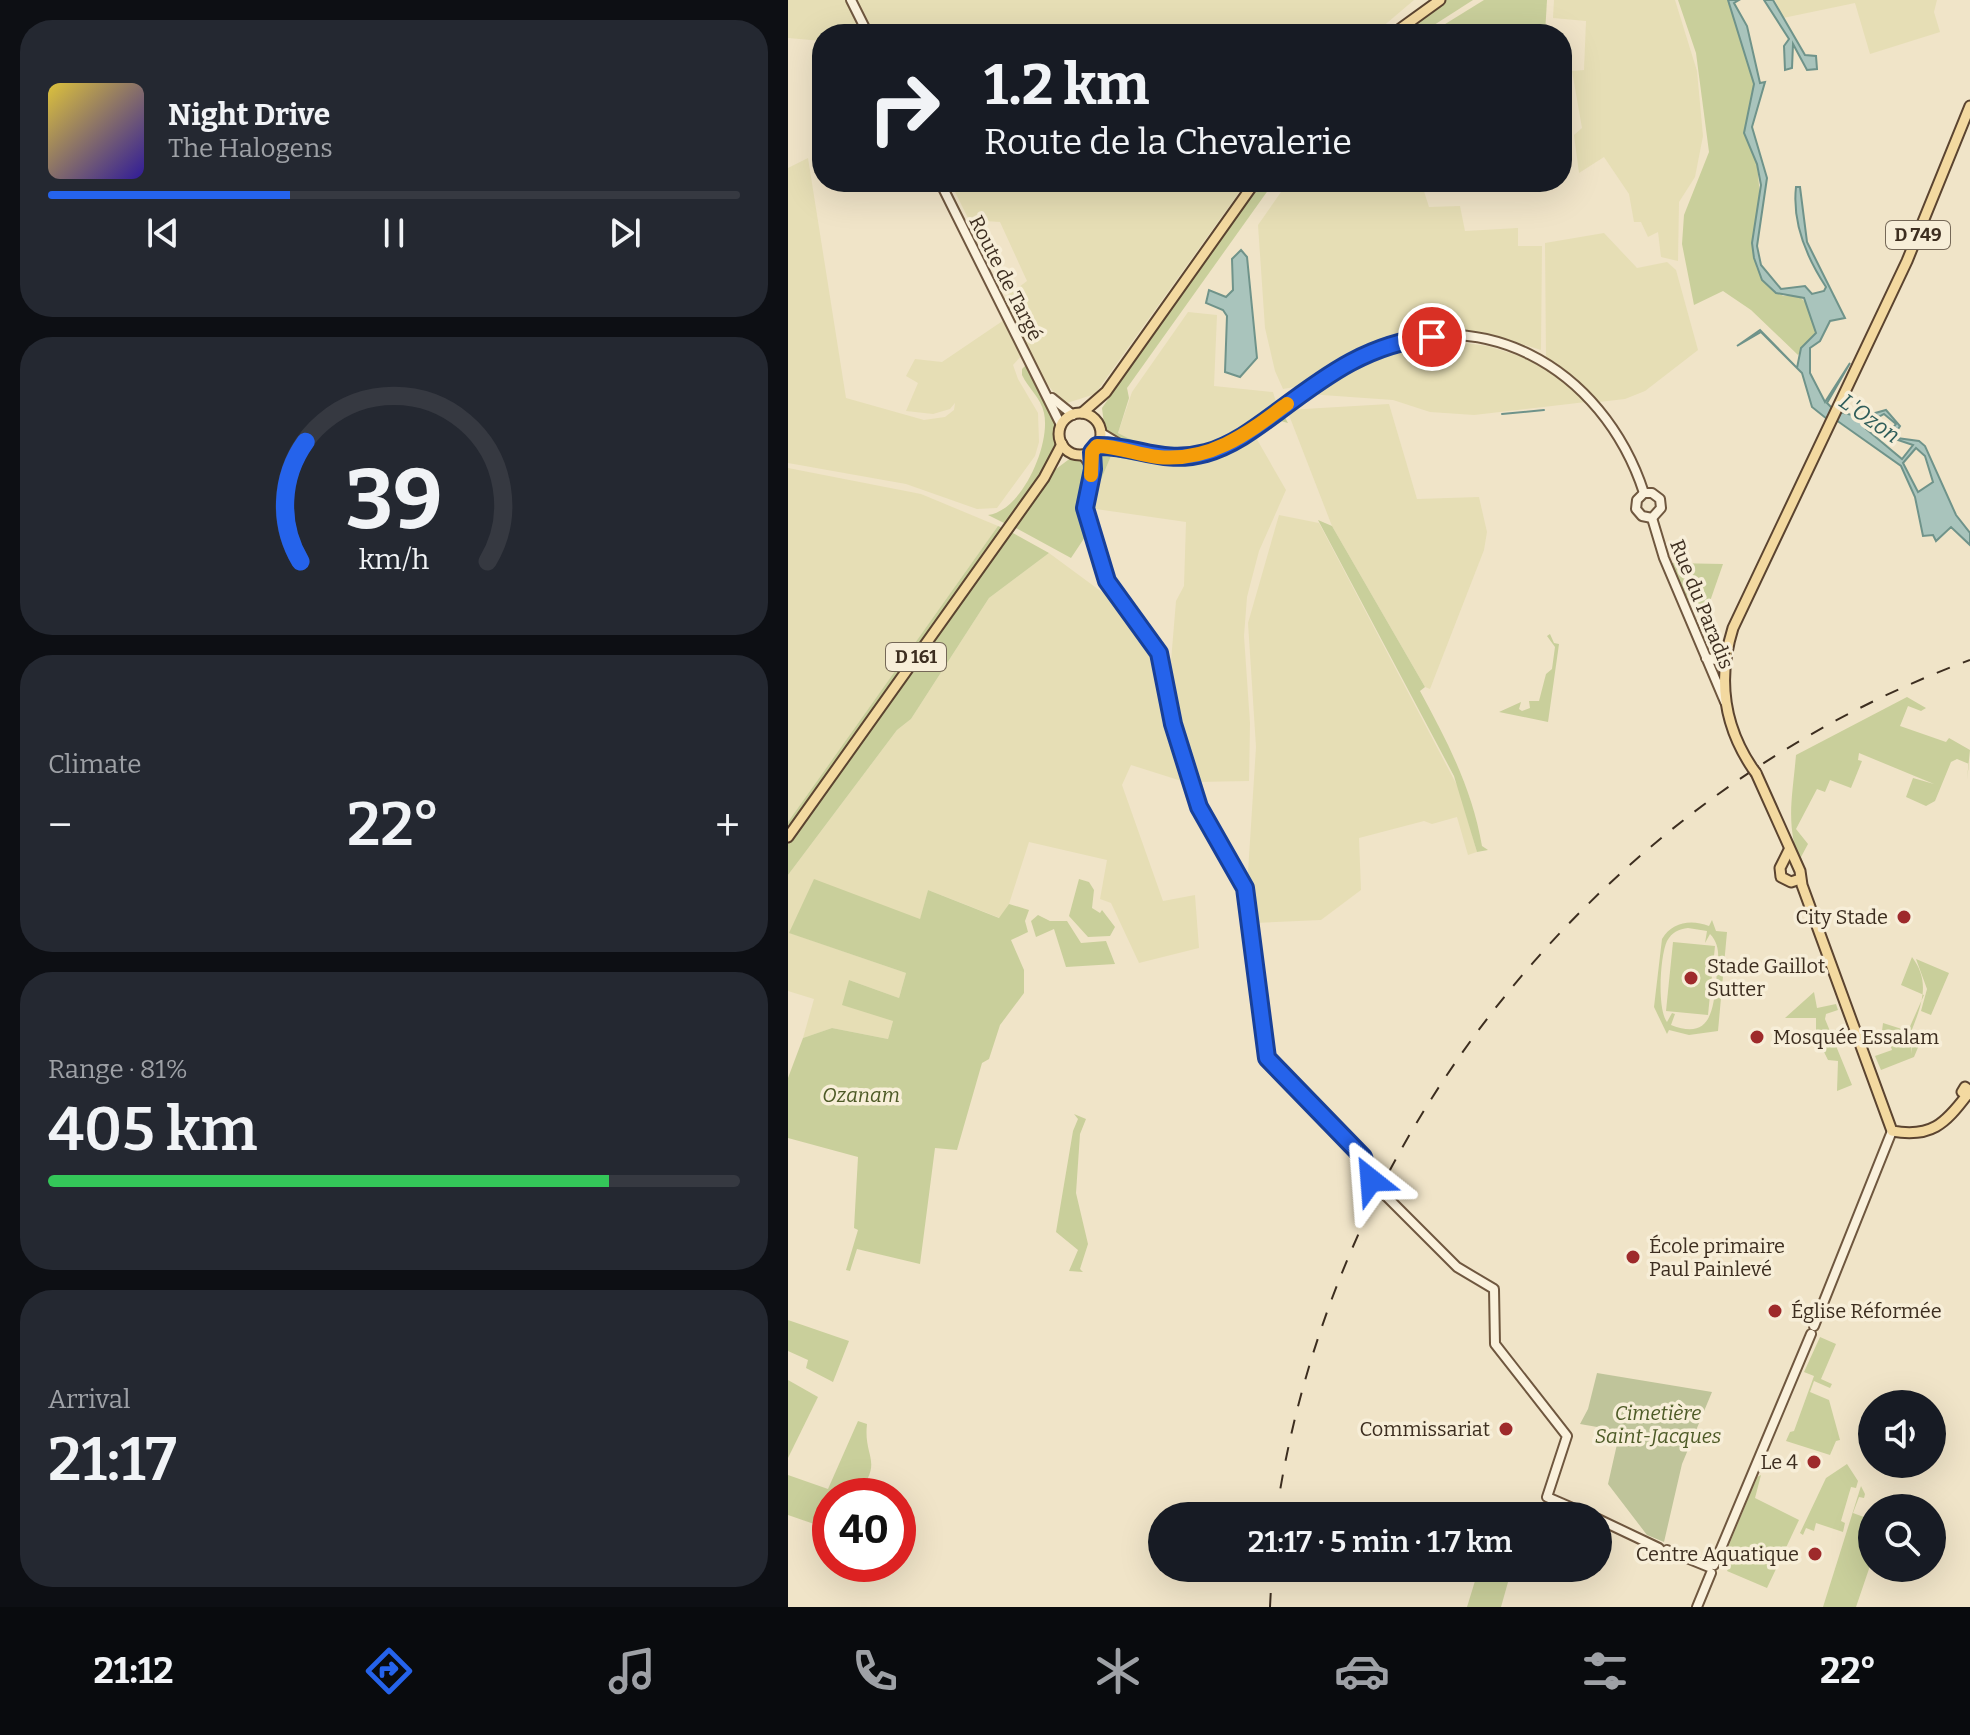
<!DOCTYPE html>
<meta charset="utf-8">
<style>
:root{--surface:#171b24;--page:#242831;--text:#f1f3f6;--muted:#9ea1a6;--line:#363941;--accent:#2563eb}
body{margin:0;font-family:Bitter,serif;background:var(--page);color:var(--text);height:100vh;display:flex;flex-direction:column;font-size:30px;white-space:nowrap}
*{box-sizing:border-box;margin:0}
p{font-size:26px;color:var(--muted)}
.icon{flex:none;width:44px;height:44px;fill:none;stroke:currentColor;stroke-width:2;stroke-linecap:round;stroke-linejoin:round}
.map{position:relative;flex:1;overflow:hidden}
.details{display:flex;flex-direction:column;gap:20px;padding:20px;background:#0d0f14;width:788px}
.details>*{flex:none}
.top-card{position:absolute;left:24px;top:24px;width:760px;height:168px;border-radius:32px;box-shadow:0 8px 32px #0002;background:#171b24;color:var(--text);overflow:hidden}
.buttons{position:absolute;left:1070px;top:1390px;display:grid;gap:16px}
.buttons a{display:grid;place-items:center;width:88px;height:88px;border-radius:50%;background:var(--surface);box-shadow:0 8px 32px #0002;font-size:40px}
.speed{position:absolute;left:24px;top:1478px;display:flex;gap:16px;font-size:40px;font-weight:700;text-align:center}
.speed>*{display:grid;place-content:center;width:104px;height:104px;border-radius:50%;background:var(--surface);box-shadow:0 8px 32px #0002;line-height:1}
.speed .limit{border:12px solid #d22;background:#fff;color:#111}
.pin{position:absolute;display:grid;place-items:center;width:68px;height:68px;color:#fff;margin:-34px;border:4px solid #fff;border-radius:50%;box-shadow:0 2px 8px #0007}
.me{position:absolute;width:88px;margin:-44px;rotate:332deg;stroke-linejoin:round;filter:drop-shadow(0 0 6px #0008)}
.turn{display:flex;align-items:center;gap:28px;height:168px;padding:0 40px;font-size:36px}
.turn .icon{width:104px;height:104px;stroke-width:2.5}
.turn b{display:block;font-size:56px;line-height:68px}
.big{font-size:60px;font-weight:600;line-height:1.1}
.details .tile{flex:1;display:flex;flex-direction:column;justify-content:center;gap:12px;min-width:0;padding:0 28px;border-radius:32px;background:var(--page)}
.details .dial{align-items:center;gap:0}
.dial svg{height:208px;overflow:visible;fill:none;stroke:var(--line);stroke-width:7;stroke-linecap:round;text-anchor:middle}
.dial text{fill:var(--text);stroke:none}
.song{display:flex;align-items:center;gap:24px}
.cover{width:96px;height:96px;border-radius:12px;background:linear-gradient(135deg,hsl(50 70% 55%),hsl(250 70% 35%))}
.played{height:8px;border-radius:4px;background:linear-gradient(90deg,var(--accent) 35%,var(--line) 35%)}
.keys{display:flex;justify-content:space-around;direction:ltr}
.heat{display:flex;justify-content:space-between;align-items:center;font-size:44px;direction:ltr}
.charge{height:12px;border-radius:6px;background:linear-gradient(90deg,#34c759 81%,var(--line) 0)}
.trip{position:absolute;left:360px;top:1502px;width:464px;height:80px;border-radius:40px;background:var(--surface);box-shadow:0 8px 32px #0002;font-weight:600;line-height:80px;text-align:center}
.menu{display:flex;height:128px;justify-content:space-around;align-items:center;background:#090b0e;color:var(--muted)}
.menu .icon{width:56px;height:56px}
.menu .current{color:var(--accent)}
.menu b{font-size:36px;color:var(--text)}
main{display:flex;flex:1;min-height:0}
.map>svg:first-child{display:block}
.farmland{fill:#e6deb5}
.green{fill:#c9cf9b;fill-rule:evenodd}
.cemetery{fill:#bfc49a}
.water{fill:#a9c4bc;stroke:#6f938a;stroke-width:2;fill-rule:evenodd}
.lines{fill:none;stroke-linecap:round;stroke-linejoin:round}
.stream{stroke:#6f938a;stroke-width:2}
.secondary-casing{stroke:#6f573f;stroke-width:12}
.primary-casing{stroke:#5b4430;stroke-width:13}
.secondary{stroke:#faf1dc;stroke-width:8}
.primary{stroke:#f3d9a0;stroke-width:9}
.rail{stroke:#3d2e20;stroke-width:2;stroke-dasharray:14 14;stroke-linecap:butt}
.secondary-bridge-casing{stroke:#6f573f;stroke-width:12;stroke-linecap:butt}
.primary-bridge-casing{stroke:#5b4430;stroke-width:13;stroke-linecap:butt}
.secondary-bridge{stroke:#faf1dc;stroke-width:8}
.primary-bridge{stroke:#f3d9a0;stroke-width:9}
.route-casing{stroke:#184099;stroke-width:20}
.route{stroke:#2563eb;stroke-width:14}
.slow{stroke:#f59e0b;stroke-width:14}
.poi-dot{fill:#9e2a2b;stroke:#f7eed8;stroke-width:3}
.labels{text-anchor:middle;stroke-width:7;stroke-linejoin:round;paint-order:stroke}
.shield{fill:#f7eed8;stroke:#756857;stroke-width:2}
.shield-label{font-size:18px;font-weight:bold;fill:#3d2e20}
.street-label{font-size:20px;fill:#3d2e20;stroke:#f7eed8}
.poi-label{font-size:20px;fill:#3d2e20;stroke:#f7eed8;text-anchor:end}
.park-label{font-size:20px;font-style:italic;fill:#4d5a26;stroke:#f7eed8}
.water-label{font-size:22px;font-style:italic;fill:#2f5d5a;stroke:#f7eed8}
</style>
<main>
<section class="details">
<div class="tile">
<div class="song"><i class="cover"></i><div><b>Night Drive</b><p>The Halogens</p></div></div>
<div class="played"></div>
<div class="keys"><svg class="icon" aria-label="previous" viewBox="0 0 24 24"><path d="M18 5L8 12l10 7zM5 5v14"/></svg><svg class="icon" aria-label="pause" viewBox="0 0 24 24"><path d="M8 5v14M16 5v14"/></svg><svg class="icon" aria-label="next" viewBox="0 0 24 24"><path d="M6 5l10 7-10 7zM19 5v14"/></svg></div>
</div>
<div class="tile dial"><svg viewBox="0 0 100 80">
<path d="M14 69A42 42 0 1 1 86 69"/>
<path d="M14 69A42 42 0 0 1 16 23" stroke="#2563eb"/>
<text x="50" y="56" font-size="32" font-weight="700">39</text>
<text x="50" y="72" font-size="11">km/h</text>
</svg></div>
<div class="tile"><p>Climate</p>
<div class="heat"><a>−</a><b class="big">22°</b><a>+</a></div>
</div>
<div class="tile"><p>Range · 81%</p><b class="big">405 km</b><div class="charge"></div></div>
<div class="tile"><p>Arrival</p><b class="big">21:17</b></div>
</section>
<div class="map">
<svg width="1182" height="1607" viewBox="0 0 1182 1607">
<rect width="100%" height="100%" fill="#f0e4c8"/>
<g class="farmland">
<polygon points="0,0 57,0 70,25 52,34 34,34 34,41 0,38"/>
<polygon points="69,0 626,0 586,34 87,34"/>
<polygon points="766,0 887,0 909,71 915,136 907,177 891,202 890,261 873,257 870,232 860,237 853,222 846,222 841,194 816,157 791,173 786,135 794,128 784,71 796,70 798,21 765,18"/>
<polygon points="987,0 1149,0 1146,12 1152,32 1082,54 1067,3 995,18"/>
<polygon points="20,158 58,398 136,420 157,417 166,410 167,403 162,409 145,414 118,411 130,383 118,376 127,359 154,362 216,320 220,326 234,355 225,365 230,379 250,413 251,442 247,456 209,508 189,509 118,484 0,463 0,168"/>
<polygon points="162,182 453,182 455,187 307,394 276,404 258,383 216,298 239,281 212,222 181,220"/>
<polygon points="500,182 633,182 641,207 672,206 677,231 730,228 730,246 754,246 753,350 694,332 661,329 622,332 560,353 513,386 495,389 487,371 477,328 470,225"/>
<polygon points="816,233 849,268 879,262 888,270 910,350 857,391 837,399 811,402 789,379 758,358 757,243"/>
<polygon points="400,312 429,315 426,386 485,392 488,402 463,423 432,442 397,450 364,450 330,433 344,392"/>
<polygon points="660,341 700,346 741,359 775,381 798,402 686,415 642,412 605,400 520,394 555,369 585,354 620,345"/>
<polygon points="601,404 629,499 691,497 699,532 696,550 642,689 637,687 544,526 499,410"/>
<polygon points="467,436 498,490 471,551 459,597 456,636 462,723 461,781 407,782 388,719 382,673 388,601 396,586 398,522 301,508 323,456 369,463 400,463 431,456"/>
<polygon points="0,468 133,494 210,526 0,822"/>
<polygon points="491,515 531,523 671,789 689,852 680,855 669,817 644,824 636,821 571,838 573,890 533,920 465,923 459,888 468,747 460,623"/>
<polygon points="261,553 322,598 357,637 369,656 379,721 400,783 343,765 334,785 375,901 407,895 411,948 351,963 323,903 312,899 319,860 241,842 221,904 212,918 140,890 132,920 26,880 2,933 118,973 111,998 61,980 105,1021 100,1039 44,1028 15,1038 26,999 0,991 0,875 109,730 123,719 201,598"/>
</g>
<g class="green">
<polygon points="659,0 685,0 632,34 612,34"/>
<polygon points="696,0 759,0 757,34 641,34"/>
<polygon points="890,0 940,0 966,84 956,133 969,164 972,196 964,243 969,269 995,296 1010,295 1018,303 1028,333 1010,355 963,310 935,291 906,305 894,244 896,215 921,152 908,53"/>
<polygon points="472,182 486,182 339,388 341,398 330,433 364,450 339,446 317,432 314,408"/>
<path d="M238 365C246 373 251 386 257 397 286 454 251 478 218 524L200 515C234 511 263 444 256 413 253 398 240 388 234 375V369Z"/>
<path d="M494 412 500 423 489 420 469 438 467 436C421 467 376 467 323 456L301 508 307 456 312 450 376 460 423 454Z"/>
<polygon points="284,457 298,461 293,502 302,535 299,534 283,558 226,527 268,469"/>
<path d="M530 520 544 526 637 687 632 691C659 741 684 788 694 846L700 850 689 852 666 776Z"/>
<polygon points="210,526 215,528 0,829 0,822"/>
<polygon points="223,532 261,553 201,598 123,719 109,730 0,875 0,844"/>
<polygon points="884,563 935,564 920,607 899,599"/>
<polygon points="762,634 766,643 771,644 760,722 711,712 733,702 731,709 734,711 742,708 741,701 751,701 758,674 764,669 767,647 759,636"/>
<path d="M1119 697 1138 708 1133 711 1120 706 1112 726 1158 742 1161 738 1182 750 1179 779 1181 764 1169 759 1163 762 1147 801 1138 806 1118 797 1125 778 1146 784 1071 753 1070 760 1074 761 1063 788 1042 780 1037 792 1029 789 1008 829 1020 844 1013 857 1018 871 1014 870C997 824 1004 802 1008 755Z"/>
<polygon points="26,879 132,919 140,890 211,918 221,904 241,910 237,921 240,932 223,940 236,970 236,993 212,1025 201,1059 194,1063 169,1150 147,1148 132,1264 69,1249 62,1271 58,1270 70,1230 66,1228 70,1157 0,1138 0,1078 15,1038 44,1028 100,1039 105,1021 54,1005 61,980 111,998 118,973 1,933"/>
<polygon points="291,879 301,882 306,890 304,908 312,913 314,910 327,927 322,936 300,937 281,916"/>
<polygon points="250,915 262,921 279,921 293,943 318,941 327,964 278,967 266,929 248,937 243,921"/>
<path d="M924 920 928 931 939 932 930 1031 901 1035 881 1030 879 1034 866 1007 874 939C884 922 903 919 921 926ZM900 928 919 931 917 943 922 934C935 947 929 966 928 983 925 1013 921 1040 883 1025L887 1014 884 1013 879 1022C869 1009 872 956 879 941 884 932 891 929 900 928Z"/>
<polygon points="885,942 927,946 920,1015 878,1011"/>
<path d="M1124 957C1142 981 1135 1002 1123 1032L1112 1036 1122 1034 1124 1054V1033L1134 1038 1126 1057 1093 1070 1087 1056 1104 1050 1097 1030 1094 1031 1095 1023 1120 1031 1136 995 1113 985Z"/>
<polygon points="1128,959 1161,973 1143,1015 1133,1011 1139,989"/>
<polygon points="1026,992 1029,1008 1048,1004 1050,1010 1038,1014 1037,1019 1064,1085 1049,1091 1050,1061 1040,1060 1035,1050 1036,1031 1028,1030 1028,1018 997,1018"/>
<polygon points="286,1114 298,1119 292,1134 288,1193 300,1244 292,1269 295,1272 281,1271 290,1250 268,1232 285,1131 290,1119"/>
<polygon points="0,1320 61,1341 45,1382 18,1368 20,1360 0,1351"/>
<polygon points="1032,1337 1048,1344 1033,1379 1044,1384 1042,1388 1026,1381 1022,1392 1041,1400 1052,1440 1048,1441 1042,1455 998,1441 1002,1432 1006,1431 1026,1376 1016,1372"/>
<polygon points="0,1380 30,1397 0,1458"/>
<path d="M70 1421 79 1424C75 1459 97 1460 68 1496H42L39 1544 29 1525 0 1515V1475L40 1489Z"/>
<polygon points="1059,1464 1070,1481 1068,1488 1063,1487 1053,1521 1057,1523 1055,1532 1028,1523 1026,1531 1018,1528 1015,1535 1012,1533 1038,1478"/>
<polygon points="973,1475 967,1498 1011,1520 979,1588 939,1571 942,1565 934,1562 969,1477"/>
<polygon points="1073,1486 1077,1494 1076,1498 1071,1497 1065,1513 1084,1520 1084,1560 1068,1607 1035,1607"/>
<polygon points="691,1568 724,1568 713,1607 679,1607"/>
</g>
<polygon class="cemetery" points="809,1373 924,1392 894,1464 876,1542 859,1535 820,1484 832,1431 792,1424 800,1409"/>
<g class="water">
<path d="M940 0H951L946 3 959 26 972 83 977 82 964 127 979 178 969 246 973 265 993 289 1017 286 1024 294 1036 291 1038 287C1019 258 1004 223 1008 187H1012L1019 242 1057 318 1042 321 1032 341 1022 348V373L1037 402 1062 363 1039 403 1044 408 1039 419 1024 407 1014 373 973 332 949 346 972 330 1009 368 1013 348 1028 333 1016 298 988 293 974 280 966 258 964 243 973 185 969 164 956 133 966 84Z"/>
<polygon points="976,0 985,0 1017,55 1028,56 1029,69 1019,70 1005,44 1004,68 997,70 996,46 1001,39"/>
<polygon points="453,250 459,257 469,358 452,377 437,372 439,316 435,310 418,303 421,290 438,297 445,290 444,259"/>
<path d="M1098 410 1112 426 1107 434 1109 438 1131 441 1137 446 1168 515 1182 533V545L1163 527 1148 541 1145 535 1135 536 1127 497 1113 466 1048 420 1051 412 1073 417ZM1096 414 1108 424 1103 430 1104 438 1125 445 1114 459 1078 429 1080 423ZM1128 448 1137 456 1145 482 1130 492 1115 463Z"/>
</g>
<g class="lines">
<polyline class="stream" points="714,414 756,410"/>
<g class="secondary-casing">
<g id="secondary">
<polyline points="63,0 80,34"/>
<polyline points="152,182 273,425"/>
<polyline points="264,398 285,415"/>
<polyline points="313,433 336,447"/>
<path d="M309 446C354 445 376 469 428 450 480 431 516 384 564 359 689 294 815 367 856 493"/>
<polyline points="295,455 302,465 297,508 319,581 371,653 387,735 411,807 457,888 479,1058 575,1157 583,1172 582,1186 587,1189"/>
<polyline points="856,493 864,493 872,499 873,508 864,518"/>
<polyline points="856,493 849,500 848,509 854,516 864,518"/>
<polyline points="864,518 876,558 937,702"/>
<polyline points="918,658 928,660 938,656"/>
<polyline points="596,1194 669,1267 706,1289 707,1344 779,1436 759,1497 803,1516"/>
<polyline points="1026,1326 1104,1131"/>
<polyline points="810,1519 871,1548"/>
<polyline points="879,1550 921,1567"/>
<polyline points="926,1565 1023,1334"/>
<polyline points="909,1607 923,1573"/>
</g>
</g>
<g class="primary-casing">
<g id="primary">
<polyline points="605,34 652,0"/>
<polyline points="294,413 318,392 467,182"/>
<circle cx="292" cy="434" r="21"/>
<path d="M965 769C935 725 929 679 945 628L1119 261 1182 106"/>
<path d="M968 773 1012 871 1014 885 1104 1131C1143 1138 1157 1124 1179 1095"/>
<polyline points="0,837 256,478 274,444"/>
<polyline points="1001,850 992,868 993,877 1003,882 1012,879"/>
<polygon points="1177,1087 1182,1091 1179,1095 1174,1092"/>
</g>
</g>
<use href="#secondary" class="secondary"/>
<use href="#primary" class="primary"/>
<g class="rail">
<path d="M488 1516C544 1130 816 795 1182 660"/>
<polyline points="482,1607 484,1568"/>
</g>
<g class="secondary-bridge-casing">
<polyline id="secondary-bridge" points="587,1189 596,1194"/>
</g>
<g class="primary-bridge-casing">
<polyline id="primary-bridge" points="965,769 968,773"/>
</g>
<use href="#secondary-bridge" class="secondary-bridge"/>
<use href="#primary-bridge" class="primary-bridge"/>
</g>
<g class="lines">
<g class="route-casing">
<path id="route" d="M583 1180 575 1157 479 1058 457 888 411 807 385 724 371 653 319 581 297 508 305 469 304 452 309 446C349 445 373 465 418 453 446 445 469 427 492 410 540 374 582 343 644 337"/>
</g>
<use href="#route" class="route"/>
<path class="slow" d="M303 475 304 452 309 446C330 446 350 455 370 457 423 462 460 433 499 404"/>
</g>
<g class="poi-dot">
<circle cx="1116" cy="917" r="8"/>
<circle cx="903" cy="978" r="8"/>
<circle cx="969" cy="1037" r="8"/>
<circle cx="845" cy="1257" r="8"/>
<circle cx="987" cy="1311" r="8"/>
<circle cx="718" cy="1429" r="8"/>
<circle cx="1026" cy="1462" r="8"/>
<circle cx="1027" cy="1554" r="8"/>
</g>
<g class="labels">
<g class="shield">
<rect x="1098" y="221" width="64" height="28" rx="6"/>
<rect x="98" y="643" width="60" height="28" rx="6"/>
</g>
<g class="shield-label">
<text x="1130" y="241">D 749</text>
<text x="128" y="663">D 161</text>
</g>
<g class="street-label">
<text transform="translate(218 278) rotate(63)" y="7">Route de Targé</text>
<text transform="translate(914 604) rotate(68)" y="7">Rue du Paradis</text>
</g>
<g class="poi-label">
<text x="1100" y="924">City Stade</text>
<text x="919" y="973" text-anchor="start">Stade Gaillot<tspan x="919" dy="23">Sutter</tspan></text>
<text x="985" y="1044" text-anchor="start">Mosquée Essalam</text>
<text x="861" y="1253" text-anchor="start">École primaire<tspan x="861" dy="23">Paul Painlevé</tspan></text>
<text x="1003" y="1318" text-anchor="start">Église Réformée</text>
<text x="702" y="1436">Commissariat</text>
<text x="1010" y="1469">Le 4</text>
<text x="1011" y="1561">Centre Aquatique</text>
</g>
<g class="park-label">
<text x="73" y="1102">Ozanam</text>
<text x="870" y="1420">Cimetière<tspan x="870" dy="23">Saint-Jacques</tspan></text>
</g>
<g class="water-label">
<text transform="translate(1082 418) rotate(35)" y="8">L'Ozon</text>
</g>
</g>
</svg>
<div class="buttons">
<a><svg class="icon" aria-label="sound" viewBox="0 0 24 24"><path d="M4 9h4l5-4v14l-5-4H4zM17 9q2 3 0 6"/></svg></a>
<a><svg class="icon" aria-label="search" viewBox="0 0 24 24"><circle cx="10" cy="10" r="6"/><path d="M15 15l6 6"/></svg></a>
</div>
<div class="speed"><div class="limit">40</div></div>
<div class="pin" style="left:644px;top:337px;background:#d93025"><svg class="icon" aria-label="arrive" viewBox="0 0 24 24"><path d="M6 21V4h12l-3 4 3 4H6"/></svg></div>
<svg class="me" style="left:583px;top:1180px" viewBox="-20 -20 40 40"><path d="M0-17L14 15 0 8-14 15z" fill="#2563eb" stroke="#fff" stroke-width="4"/></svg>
<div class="trip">21:17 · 5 min · 1.7 km</div>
<div class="top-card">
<div class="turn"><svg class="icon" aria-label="right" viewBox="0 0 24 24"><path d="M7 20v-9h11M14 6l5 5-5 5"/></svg><div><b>1.2 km</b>Route de la Chevalerie</div></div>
</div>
</div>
</main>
<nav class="menu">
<b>21:12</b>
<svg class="icon current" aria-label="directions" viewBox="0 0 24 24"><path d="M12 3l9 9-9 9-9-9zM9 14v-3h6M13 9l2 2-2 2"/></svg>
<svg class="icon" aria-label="music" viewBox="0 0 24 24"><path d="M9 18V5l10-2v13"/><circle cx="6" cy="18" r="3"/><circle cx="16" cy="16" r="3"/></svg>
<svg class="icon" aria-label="phone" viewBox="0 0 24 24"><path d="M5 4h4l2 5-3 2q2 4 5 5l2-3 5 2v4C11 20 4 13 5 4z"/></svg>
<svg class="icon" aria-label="climate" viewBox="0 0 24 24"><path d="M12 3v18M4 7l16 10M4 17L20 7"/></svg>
<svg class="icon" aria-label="car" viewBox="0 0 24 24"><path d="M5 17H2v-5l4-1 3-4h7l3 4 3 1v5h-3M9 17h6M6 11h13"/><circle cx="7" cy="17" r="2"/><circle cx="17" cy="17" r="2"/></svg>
<svg class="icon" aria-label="filters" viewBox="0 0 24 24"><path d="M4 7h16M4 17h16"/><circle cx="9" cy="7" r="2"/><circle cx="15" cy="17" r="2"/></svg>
<b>22°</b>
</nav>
